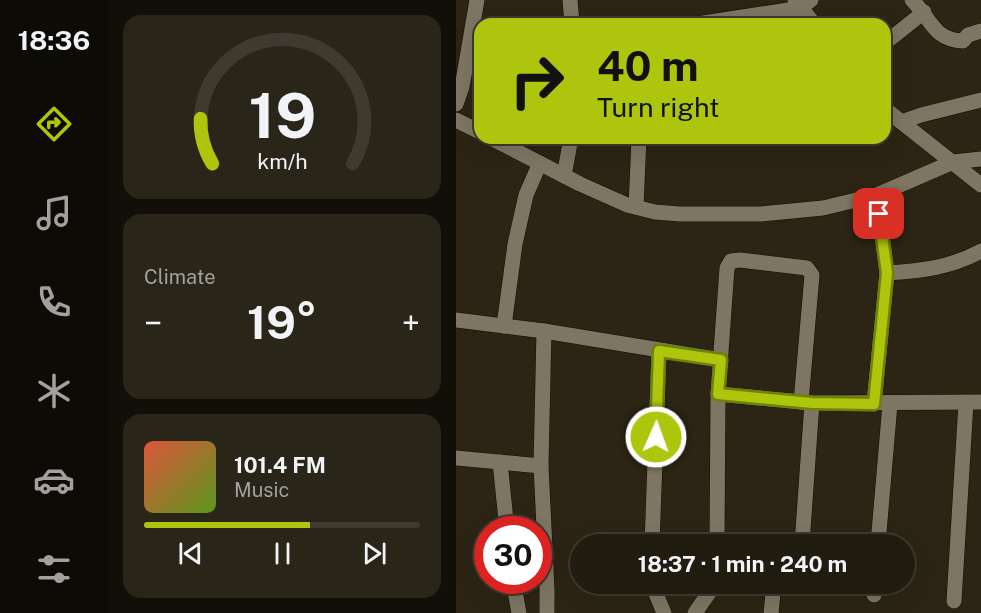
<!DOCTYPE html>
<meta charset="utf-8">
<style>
:root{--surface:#211c10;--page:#292519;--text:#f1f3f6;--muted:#a2a19f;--line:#3e3a30;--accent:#adc60d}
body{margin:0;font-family:"Public Sans",sans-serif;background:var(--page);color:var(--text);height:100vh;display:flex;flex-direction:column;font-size:22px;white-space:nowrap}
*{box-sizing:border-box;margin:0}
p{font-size:20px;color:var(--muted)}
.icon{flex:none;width:33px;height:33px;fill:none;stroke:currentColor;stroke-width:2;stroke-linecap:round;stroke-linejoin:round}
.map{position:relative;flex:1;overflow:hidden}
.drawer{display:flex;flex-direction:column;gap:15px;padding:15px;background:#120f09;width:348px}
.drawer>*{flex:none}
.banner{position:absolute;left:18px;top:18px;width:417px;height:126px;border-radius:18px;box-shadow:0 6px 24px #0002,0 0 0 2px var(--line);background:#adc60d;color:#111;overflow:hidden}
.speed{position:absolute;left:18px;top:516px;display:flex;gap:12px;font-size:30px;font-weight:700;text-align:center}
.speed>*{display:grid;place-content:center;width:78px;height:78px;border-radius:50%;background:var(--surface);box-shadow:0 6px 24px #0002,0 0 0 2px var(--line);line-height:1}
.speed .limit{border:9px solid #d22;background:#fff;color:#111}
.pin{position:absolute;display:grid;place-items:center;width:51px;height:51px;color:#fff;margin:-26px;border-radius:12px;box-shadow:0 3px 9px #0006}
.me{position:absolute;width:66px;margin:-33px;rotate:2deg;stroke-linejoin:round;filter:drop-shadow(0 0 4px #0008)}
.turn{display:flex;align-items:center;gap:21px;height:126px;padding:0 24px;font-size:27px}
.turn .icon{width:78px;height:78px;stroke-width:2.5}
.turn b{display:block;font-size:42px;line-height:51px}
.big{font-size:45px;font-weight:700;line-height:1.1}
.drawer .widget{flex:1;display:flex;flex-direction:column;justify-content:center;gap:9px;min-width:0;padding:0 21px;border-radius:18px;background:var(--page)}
.drawer .dial{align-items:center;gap:0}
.dial svg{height:156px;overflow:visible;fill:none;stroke:var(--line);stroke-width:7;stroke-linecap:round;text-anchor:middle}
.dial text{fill:var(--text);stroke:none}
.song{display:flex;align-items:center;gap:18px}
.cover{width:72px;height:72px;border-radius:9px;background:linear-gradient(135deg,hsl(10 70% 55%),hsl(90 70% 35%))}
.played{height:6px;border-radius:3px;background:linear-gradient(90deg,var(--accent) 60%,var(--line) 60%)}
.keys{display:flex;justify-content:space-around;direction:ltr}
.heat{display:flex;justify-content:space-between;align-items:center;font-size:33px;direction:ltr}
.trip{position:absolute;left:114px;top:534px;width:345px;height:60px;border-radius:30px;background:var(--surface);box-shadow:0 6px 24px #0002,0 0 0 2px var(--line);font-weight:700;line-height:60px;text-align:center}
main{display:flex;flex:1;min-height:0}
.tabs{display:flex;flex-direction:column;width:108px;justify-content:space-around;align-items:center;background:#0d0b06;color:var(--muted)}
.tabs .icon{width:42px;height:42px}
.tabs .active{color:var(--accent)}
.tabs b{font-size:27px;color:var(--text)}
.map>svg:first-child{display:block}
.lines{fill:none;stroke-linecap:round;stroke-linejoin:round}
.minor-casing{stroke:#140e02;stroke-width:16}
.minor{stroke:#7e7663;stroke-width:15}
.route-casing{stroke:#708108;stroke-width:15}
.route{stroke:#adc60d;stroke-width:10}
</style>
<main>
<nav class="tabs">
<b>18:36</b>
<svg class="icon active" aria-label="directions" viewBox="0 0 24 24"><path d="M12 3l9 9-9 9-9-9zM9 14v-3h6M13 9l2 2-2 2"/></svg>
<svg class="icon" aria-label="music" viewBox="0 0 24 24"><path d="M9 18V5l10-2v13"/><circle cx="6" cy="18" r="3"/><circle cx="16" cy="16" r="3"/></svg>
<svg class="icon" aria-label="phone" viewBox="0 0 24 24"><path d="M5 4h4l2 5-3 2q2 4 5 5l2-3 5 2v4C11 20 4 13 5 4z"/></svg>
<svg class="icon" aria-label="climate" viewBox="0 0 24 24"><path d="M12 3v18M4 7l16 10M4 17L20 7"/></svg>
<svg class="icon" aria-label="car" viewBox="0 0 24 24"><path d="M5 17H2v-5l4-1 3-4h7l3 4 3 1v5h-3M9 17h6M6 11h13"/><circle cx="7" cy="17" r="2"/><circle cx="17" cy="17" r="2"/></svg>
<svg class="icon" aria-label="filters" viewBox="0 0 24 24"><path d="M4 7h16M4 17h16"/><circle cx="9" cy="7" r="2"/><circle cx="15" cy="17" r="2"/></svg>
</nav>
<section class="drawer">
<div class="widget dial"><svg viewBox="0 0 100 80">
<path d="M14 69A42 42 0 1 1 86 69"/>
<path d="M14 69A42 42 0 0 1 8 46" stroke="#adc60d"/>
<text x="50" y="56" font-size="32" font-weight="700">19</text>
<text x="50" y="72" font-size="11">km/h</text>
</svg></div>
<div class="widget"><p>Climate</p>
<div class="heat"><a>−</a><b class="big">19°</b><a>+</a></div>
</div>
<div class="widget">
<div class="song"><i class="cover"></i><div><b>101.4 FM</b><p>Music</p></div></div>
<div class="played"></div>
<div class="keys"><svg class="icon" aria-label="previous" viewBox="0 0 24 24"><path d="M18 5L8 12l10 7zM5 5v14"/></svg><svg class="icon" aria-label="pause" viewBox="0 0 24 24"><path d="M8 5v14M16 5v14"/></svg><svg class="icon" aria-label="next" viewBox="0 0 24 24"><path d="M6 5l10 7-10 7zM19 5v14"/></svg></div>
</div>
</section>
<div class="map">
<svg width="525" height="613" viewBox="0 0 525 613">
<rect width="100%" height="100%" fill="#2c2515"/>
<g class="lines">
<g class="minor-casing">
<g id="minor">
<polyline points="114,0 116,24"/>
<polyline points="339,0 358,24"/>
<path d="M456 0C475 18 477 40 507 41L512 35 525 31"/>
<polyline points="241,24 345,8 355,0"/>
<polyline points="429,43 468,12"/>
<polyline points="0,104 6,87 21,0"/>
<polyline points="429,109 525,185"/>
<polyline points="0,120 24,132"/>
<polyline points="445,122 465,115 525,100"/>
<polyline points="35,138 124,184 171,205 199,212 224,214 305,214 367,208 421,195 497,162 525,159"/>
<polyline points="108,176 115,138"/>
<polyline points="180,207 183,138"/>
<path d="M431 273C464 271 494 268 525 251"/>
<polyline points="0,320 88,331 265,360"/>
<polyline points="48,326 59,244 70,195 84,163"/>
<polyline points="88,331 85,466 91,589 91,613"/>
<polyline points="262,394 356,403 525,402"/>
<polyline points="418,404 431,273 421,195"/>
<polyline points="0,458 85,466"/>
<polyline points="44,462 51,530"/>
<polyline points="196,544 203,351"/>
<polyline points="261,544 262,394 271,268 275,261 284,260 351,268 356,275 345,402"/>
<polyline points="346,544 356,403"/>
<polyline points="422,544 434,404"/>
<polyline points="57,580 63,613"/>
<polyline points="196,584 208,613"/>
<polyline points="418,595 419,584"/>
<polyline points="498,601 510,403"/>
<polyline points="239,613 259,584"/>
<polyline points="315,613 318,584"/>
</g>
</g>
<use href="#minor" class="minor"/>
</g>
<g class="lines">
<g class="route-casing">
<polyline id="route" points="200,437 203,351 265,360 262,394 356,403 418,404 431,273 423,214"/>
</g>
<use href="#route" class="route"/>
</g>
</svg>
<div class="speed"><div class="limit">30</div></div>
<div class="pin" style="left:423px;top:214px;background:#d93025"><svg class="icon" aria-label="arrive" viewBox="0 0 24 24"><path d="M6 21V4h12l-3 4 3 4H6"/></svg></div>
<svg class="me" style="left:200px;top:437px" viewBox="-20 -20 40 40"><circle r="17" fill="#adc60d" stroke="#fff" stroke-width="3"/><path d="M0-11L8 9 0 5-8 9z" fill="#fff"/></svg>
<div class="trip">18:37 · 1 min · 240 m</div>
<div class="banner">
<div class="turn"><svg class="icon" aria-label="right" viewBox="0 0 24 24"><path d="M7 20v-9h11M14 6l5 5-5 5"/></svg><div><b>40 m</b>Turn right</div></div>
</div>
</div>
</main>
